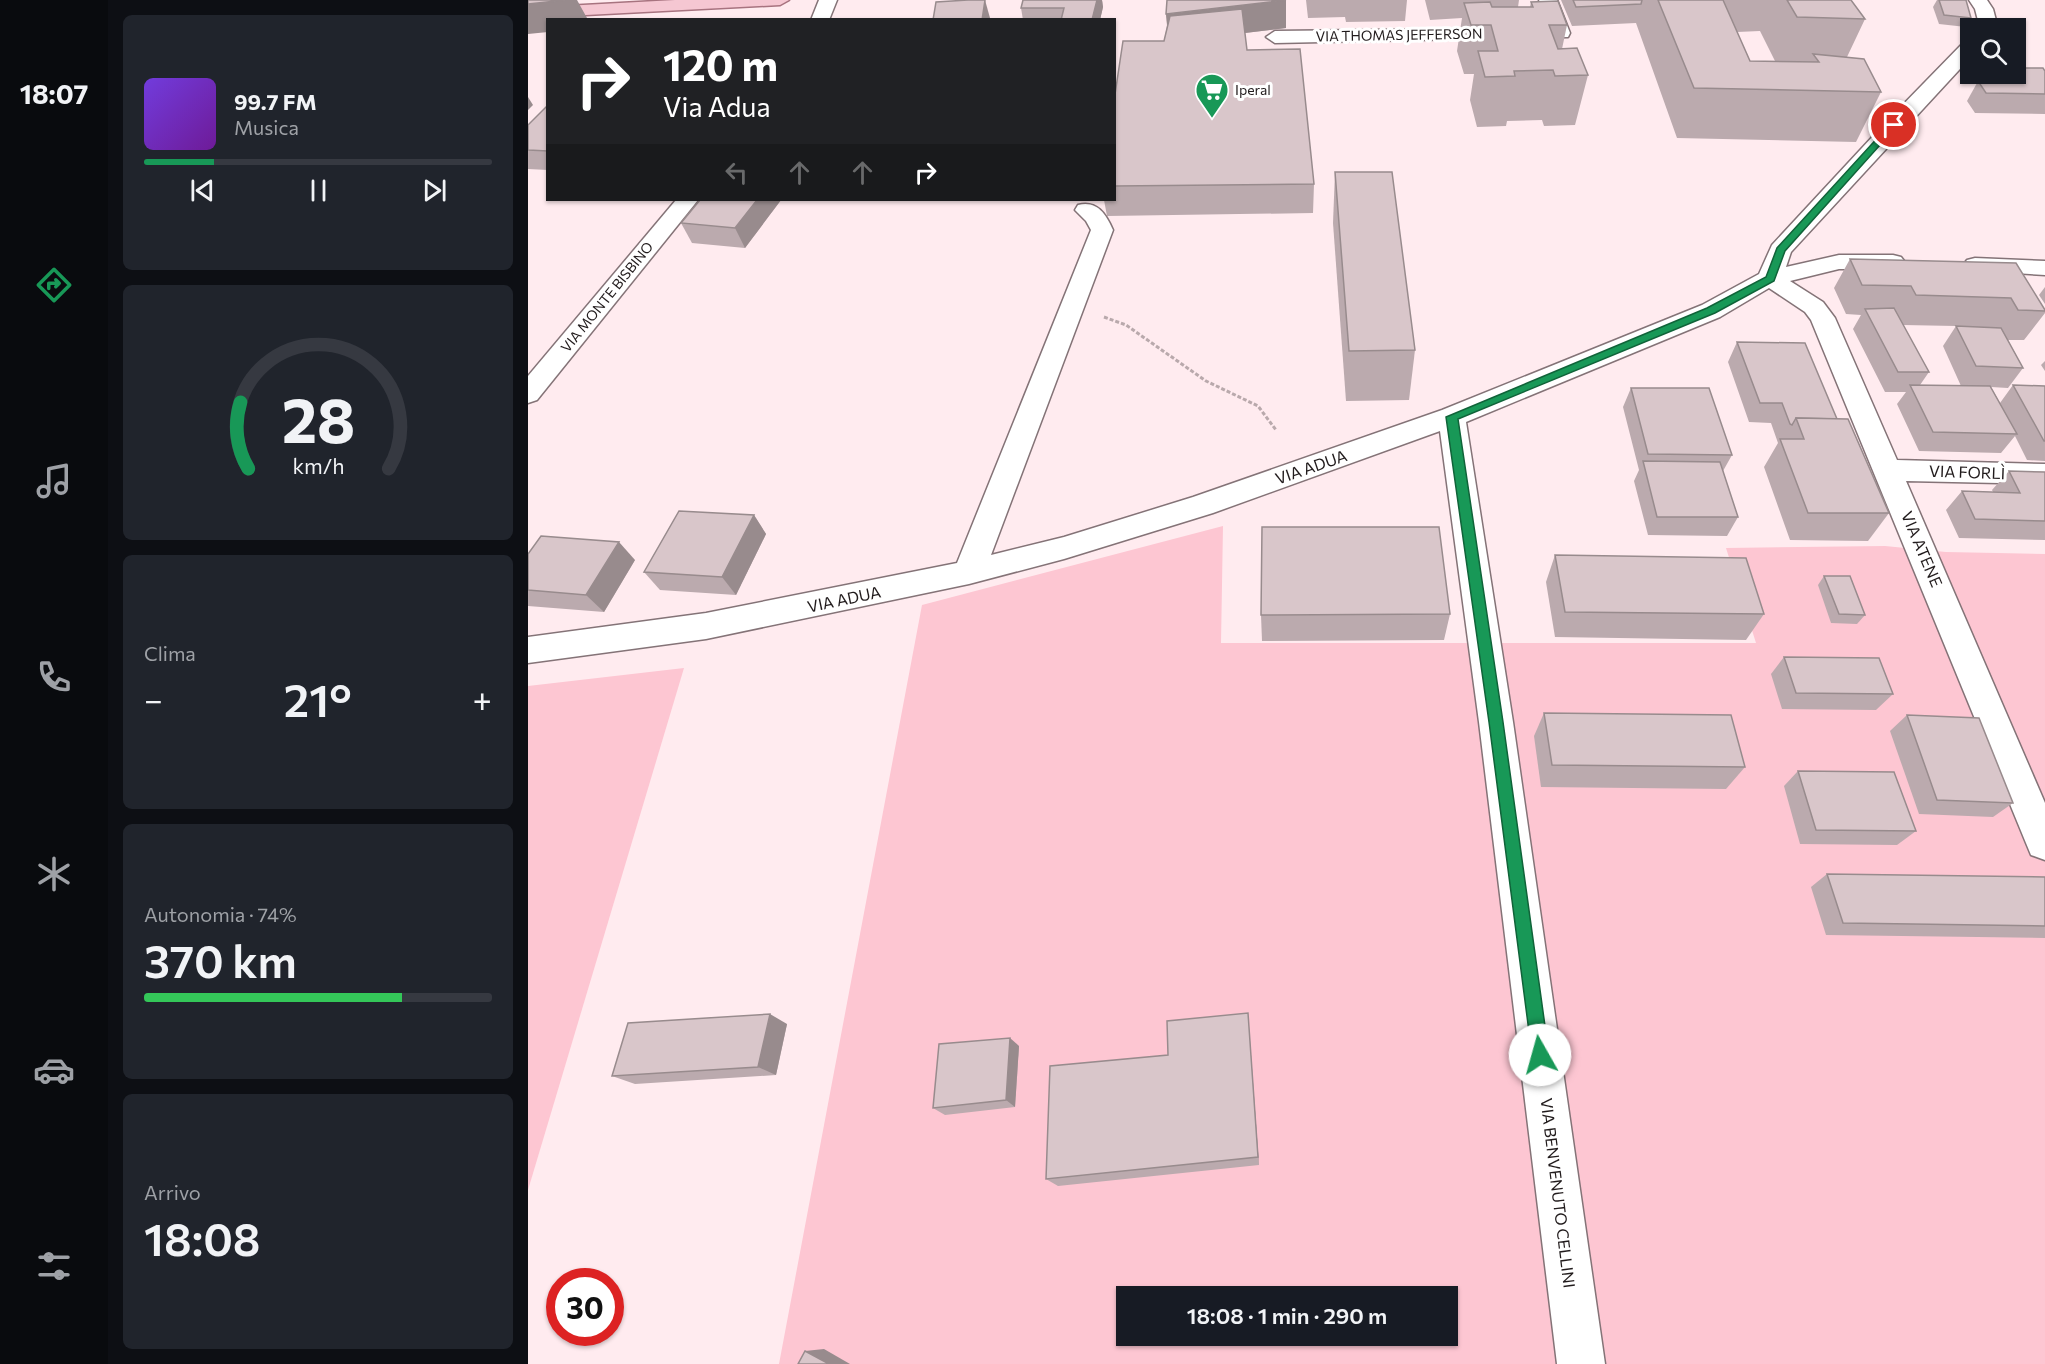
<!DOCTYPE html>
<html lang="it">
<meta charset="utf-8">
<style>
:root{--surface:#171b24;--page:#20242c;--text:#f1f3f6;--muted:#9ea1a6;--line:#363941;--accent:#189857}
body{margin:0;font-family:Commissioner,sans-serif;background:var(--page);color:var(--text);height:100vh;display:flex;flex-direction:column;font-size:22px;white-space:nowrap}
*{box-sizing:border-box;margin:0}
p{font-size:20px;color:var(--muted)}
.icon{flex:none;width:33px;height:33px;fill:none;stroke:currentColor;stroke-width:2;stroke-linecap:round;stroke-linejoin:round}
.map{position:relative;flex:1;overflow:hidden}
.sheet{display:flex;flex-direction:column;gap:15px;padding:15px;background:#0d0f14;width:420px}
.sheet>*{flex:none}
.banner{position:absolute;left:18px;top:18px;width:570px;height:183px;border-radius:0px;box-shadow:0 2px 4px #0004;background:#202124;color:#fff;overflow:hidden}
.fabs{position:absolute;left:1432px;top:18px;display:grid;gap:12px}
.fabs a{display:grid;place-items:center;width:66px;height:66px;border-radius:0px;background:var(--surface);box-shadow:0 2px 4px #0004;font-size:30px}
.speed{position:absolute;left:18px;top:1268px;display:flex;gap:12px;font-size:30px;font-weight:700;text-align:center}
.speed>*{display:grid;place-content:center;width:78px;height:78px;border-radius:50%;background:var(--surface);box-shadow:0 2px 4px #0004;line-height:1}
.speed .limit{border:9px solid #d22;background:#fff;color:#111}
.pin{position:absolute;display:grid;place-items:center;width:51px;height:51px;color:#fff;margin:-26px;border:3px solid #fff;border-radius:50%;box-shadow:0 2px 6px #0007}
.me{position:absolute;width:66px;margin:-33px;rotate:353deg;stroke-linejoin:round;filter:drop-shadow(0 0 4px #0008)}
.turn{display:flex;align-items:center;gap:21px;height:126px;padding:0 18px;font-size:27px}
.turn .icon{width:78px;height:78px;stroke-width:2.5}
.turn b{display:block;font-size:42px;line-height:51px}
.lanes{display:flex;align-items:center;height:57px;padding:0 18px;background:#0003;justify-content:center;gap:30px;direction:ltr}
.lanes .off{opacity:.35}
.big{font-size:45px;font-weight:600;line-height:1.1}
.sheet .tile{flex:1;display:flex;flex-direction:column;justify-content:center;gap:9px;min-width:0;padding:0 21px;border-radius:9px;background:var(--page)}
.sheet .dial{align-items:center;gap:0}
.dial svg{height:156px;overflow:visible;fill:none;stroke:var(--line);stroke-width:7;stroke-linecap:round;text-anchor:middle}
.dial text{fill:var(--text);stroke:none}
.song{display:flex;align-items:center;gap:18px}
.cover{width:72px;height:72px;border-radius:9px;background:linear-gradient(135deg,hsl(260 70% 55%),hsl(280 70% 35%))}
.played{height:6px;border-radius:3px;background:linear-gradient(90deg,var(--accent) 20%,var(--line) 20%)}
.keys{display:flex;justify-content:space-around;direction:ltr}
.heat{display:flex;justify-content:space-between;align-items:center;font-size:33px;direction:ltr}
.charge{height:9px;border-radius:4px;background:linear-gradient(90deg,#34c759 74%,var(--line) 0)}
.trip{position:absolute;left:588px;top:1286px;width:342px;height:60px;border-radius:0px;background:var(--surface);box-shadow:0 2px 4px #0004;font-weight:600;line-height:60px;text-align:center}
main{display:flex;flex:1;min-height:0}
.tabs{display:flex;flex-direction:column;width:108px;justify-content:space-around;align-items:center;background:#090b0e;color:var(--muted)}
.tabs .icon{width:42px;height:42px}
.tabs .on{color:var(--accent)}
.tabs b{font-size:27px;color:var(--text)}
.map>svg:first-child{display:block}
.green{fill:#fdc6d2;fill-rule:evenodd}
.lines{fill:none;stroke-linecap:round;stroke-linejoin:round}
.minor-casing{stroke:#847377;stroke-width:3}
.major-casing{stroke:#a7737f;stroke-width:3}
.path{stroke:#b9a9ac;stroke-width:3;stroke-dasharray:4 2;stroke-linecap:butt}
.minor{fill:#fff;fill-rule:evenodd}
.major{fill:#f5c7d2;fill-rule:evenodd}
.wall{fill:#bbaaae;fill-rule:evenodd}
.shaded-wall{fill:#988b8d}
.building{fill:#d9c6ca;stroke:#988b8d;stroke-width:1.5}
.route{fill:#189857;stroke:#106339;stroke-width:1.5}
.labels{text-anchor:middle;stroke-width:6;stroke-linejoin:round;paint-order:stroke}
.far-street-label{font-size:14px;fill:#211b1c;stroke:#fff}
.far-poi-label{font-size:14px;fill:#211b1c;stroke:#fff;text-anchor:start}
.street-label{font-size:16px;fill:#211b1c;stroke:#fff}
</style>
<main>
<nav class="tabs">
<b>18:07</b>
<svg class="icon on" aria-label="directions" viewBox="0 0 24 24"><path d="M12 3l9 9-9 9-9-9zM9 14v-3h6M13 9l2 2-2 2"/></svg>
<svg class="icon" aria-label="music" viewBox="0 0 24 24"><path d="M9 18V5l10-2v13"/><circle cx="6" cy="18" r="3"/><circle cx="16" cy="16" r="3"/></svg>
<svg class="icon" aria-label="phone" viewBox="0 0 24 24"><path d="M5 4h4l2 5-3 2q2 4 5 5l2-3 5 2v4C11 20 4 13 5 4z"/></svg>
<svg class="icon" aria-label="climate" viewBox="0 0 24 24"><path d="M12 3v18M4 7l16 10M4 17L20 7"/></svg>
<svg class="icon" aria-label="car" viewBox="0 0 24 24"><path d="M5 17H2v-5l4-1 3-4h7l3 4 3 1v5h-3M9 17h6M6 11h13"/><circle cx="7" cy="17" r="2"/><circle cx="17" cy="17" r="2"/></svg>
<svg class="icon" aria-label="filters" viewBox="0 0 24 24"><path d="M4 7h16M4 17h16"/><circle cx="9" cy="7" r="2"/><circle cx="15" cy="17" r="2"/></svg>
</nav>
<section class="sheet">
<div class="tile">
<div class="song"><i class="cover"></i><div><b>99.7 FM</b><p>Musica</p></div></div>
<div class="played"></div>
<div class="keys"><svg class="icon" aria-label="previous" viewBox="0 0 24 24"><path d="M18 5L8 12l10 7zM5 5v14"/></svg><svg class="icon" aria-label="pause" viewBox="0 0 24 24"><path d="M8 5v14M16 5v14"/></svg><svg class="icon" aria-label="next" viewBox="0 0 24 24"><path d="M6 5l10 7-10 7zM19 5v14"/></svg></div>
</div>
<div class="tile dial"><svg viewBox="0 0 100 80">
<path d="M14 69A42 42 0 1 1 86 69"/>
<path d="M14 69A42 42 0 0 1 10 35" stroke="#189857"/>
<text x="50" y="56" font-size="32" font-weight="700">28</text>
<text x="50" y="72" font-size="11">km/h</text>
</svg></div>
<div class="tile"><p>Clima</p>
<div class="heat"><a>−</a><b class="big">21°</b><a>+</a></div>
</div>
<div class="tile"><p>Autonomia · 74%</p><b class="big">370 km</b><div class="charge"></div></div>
<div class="tile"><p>Arrivo</p><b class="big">18:08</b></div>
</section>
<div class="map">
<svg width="1517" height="1364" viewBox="0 0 1517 1364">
<rect width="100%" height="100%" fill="#ffebef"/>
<g class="green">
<path d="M695 526 693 643H1228L1198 548 1357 546 1418 552 1517 554V1364H251L394 605ZM598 1296H920V1335H598Z"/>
<polygon points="156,668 0,1190 0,686"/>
</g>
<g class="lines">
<g class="minor-casing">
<g id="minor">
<polygon points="291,0 309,0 301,20 283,20"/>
<polygon points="1011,0 1029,0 1042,33 1040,37 747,43 738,37 747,31 1022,28"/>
<polygon points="1441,0 1459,0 1465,9 1470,28 1452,28 1447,9"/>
<path d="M1443 40V57L1263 252 1258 267 1311 255H1365L1373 257 1377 262 1373 267 1365 269H1311L1262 281 1295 302 1307 318 1369 460 1517 464V484L1378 481 1517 803V860L1503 855 1498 843 1283 320 1277 312 1241 288 1192 317 938 422 985 722 1077 1364H1029L951 722 912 431 685 513 536 559 441 584 178 639 0 663V637L178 613 429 563 563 230 558 221 547 210 550 205C569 200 578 214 585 230L463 555 536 537 665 497 914 410 1174 305 1231 274 1244 245 1359 121 1436 42Z"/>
<polygon points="148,200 170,200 9,400 0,403 0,376"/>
<polygon points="1447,258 1517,261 1517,275 1439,270 1435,265 1439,260"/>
</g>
</g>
<g class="major-casing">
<polygon id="major" points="147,0 261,0 252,5 0,18 0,8"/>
</g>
<polyline class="path" points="576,317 598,325 678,381 730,406 748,430"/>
<use href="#minor" class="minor"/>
<use href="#major" class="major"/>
</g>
<g class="wall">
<polygon points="495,0 574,0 575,7 572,20 495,20 493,8"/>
<polygon points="778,0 879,0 877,21 818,22 817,17 780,18"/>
<polygon points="897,0 991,0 990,7 1002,7 1003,2 1039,25 1034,49 1060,75 1047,125 1016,126 1014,120 979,121 978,126 949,127 942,100 946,74 936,74 929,51 934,18 902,20"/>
<path d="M1033 0H1323L1337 19 1319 57 1353 92 1328 142 1149 138 1108 23 1044 26ZM1232 31 1247 61H1222L1209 32Z"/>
<polygon points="1409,0 1438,0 1443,18 1438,27 1411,24 1405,7"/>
<polygon points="638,14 758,28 717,33 719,50 786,184 785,213 579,216 576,200 586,200 586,101 636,41 639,26"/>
<polygon points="1517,71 1517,114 1447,113 1439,101 1454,74"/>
<polygon points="20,105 20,170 0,169 0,125"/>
<polygon points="807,172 887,350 881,400 818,401 805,223"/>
<polygon points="253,200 217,248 164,243 153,223"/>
<path d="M1322 259 1488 263 1517 310V313L1496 340H1480L1495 368 1480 388 1463 387 1472 403 1485 385 1517 386V461L1499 460 1487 436 1473 453 1391 451 1369 404 1378 392H1357L1325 329 1333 315 1318 314 1306 288ZM1375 325 1428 326 1415 346 1433 386 1392 385 1401 372Z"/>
<polygon points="1517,287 1517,304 1511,295"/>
<polygon points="1209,342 1309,419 1361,513 1340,541 1262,540 1236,467 1250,443 1243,423 1221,422 1200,362"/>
<polygon points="1517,361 1517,371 1513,365"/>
<polygon points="1103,388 1204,455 1195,471 1210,517 1199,536 1120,535 1106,481 1111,470 1095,407"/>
<polygon points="1481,471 1517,472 1517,540 1431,538 1418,510 1434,491 1465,492 1464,490"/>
<polygon points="226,515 238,534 208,595 132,590 116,572"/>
<polygon points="0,554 107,560 76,612 0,606"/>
<polygon points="1027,555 1236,614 1218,640 1027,637 1018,582"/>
<polygon points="1296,576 1337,615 1329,624 1303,623 1290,585"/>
<polygon points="922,614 916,640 734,641 733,615"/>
<polygon points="1256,657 1365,694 1348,710 1254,709 1243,674"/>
<polygon points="1016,713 1217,767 1198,789 1013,787 1006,736"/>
<polygon points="1379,715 1485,803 1465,817 1391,814 1362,731"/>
<polygon points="1270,771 1388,831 1369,845 1272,844 1256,786"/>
<polygon points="1299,874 1517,877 1517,938 1298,935 1283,887"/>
<polygon points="259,1024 248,1075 107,1084 84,1076"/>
<polygon points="721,1027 731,1165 530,1186 518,1179 640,1055"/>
<polygon points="491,1046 487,1107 417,1115 405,1108"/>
</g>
<g class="shaded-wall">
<polygon points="37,0 49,0 59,18 58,20 20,20 20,32 0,34 0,4"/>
<polygon points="457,0 462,18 461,20 454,20"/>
<polygon points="569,0 574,0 575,7 572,20 564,20"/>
<polygon points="758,0 758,28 641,42 638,14"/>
<polygon points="0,97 5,105 0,110"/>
<polygon points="229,200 253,200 217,248 207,228"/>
<polygon points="226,515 238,534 208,595 194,577"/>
<polygon points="91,542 107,560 76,612 58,595"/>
<polygon points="720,1013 721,1027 731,1165 730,1157"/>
<polygon points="242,1014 259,1024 248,1075 230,1067"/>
<polygon points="482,1038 491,1046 487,1107 478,1100"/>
<polygon points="296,1349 322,1364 301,1364 277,1351"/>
</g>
<g class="building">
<polygon points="0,0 37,0 0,4"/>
<polygon points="440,0 457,0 454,20 405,20 408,2"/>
<polygon points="495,0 569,0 564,20 533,20 536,8 493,8"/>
<polygon points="639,0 758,0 638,14"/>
<polygon points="1045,0 1114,0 1113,4 1048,7"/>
<polygon points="1130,0 1195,0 1222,61 1291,62 1285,54 1336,59 1353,92 1166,88"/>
<polygon points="1259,0 1323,0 1337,19 1269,17"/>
<polygon points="1411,0 1438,0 1443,18 1416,15"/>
<polygon points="1030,1 1039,25 1021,25 1030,49 1049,48 1060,75 1027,76 1025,70 986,71 987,76 957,77 950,51 970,51 963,25 943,25 936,3 962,2 964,7 1005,7 1003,2"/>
<polygon points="714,9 719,50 772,49 786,184 586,186 586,101 595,41 636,41 642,16"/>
<polygon points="1488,68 1515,68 1517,71 1517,94 1458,93 1450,81 1454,74 1488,74"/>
<polygon points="20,105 20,151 0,150 0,125"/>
<polygon points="807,172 864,172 887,350 821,351"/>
<polygon points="172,200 229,200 207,228 153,223"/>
<polygon points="1322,259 1488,263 1517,310 1517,311 1490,310 1483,298 1388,295 1383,286 1334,285"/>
<polygon points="1366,308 1401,372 1370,372 1337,309"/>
<polygon points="1428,326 1473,328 1495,368 1448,366"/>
<polygon points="1209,342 1277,343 1309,419 1268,418 1264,425 1262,424 1254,403 1232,403"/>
<polygon points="1382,385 1462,386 1489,434 1405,432"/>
<polygon points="1485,385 1517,386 1517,441 1516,441"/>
<polygon points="1103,388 1181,388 1204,455 1120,454"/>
<polygon points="1268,418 1320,419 1361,513 1280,513 1252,439 1276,439"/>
<polygon points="1115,461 1192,462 1210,517 1129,517"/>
<polygon points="1481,471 1517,472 1517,521 1447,519 1434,491 1492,493"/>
<polygon points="151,511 226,515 194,577 116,572"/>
<polygon points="734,527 911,527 922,614 733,615"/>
<polygon points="13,536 91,542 58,595 0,590 0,554"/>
<polygon points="1027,555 1218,558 1236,614 1037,612"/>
<polygon points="1296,576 1322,576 1337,615 1311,614"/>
<polygon points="1256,657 1351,658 1365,694 1268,693"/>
<polygon points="1016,713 1203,715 1217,767 1024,765"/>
<polygon points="1379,715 1451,718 1485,803 1409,800"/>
<polygon points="1270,771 1366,772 1388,831 1288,830"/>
<polygon points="1299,874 1517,877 1517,926 1315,923"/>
<polygon points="720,1013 730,1157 518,1179 522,1066 640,1055 639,1021"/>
<polygon points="242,1014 230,1067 84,1076 100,1023"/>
<polygon points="482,1038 478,1100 405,1108 411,1044"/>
<polygon points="277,1351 301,1364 270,1364"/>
</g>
<polygon class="route" points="1363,123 1370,125 1257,251 1246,281 1187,313 930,419 975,722 1021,1055 1018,1061 1012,1063 1006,1061 1004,1055 961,722 918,417 1179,308 1238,277 1249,248"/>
<defs>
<g id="supermarket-pin" transform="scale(1.725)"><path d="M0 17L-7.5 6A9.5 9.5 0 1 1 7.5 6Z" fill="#189857" stroke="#fff"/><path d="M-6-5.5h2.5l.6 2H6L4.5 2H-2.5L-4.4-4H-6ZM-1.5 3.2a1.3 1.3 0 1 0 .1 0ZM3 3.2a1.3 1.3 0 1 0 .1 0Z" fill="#fff"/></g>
</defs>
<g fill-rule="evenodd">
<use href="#supermarket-pin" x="684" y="90"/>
</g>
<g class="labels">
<g class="far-street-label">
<text transform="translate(871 35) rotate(-1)" y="5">VIA THOMAS JEFFERSON</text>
<text transform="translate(79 297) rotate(-51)" y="5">VIA MONTE BISBINO</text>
</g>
<g class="far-poi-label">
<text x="707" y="95">Iperal</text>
</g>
<g class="street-label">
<text transform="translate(783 467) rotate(-19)" y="6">VIA ADUA</text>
<text transform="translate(1439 472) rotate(2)" y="6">VIA FORLÌ</text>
<text transform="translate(1394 549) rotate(67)" y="6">VIA ATENE</text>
<text transform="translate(316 599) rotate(-12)" y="6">VIA ADUA</text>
<text transform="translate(1030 1193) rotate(83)" y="6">VIA BENVENUTO CELLINI</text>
</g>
</g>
</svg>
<div class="fabs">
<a><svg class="icon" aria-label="search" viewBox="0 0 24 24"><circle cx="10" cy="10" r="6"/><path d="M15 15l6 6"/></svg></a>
</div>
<div class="speed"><div class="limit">30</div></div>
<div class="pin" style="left:1366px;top:125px;background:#d93025"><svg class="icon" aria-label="arrive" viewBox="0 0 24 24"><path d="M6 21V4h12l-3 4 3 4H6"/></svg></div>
<svg class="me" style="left:1012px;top:1055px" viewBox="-20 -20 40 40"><circle r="19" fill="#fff"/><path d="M0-13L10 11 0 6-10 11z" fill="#189857"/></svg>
<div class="trip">18:08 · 1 min · 290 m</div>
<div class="banner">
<div class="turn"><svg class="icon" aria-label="right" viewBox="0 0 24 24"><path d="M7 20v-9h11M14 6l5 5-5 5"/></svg><div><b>120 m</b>Via Adua</div></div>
<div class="lanes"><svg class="icon off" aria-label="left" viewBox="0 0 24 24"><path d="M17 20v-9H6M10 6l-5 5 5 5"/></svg><svg class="icon off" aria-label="ahead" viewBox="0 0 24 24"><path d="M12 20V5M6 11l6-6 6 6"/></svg><svg class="icon off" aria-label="ahead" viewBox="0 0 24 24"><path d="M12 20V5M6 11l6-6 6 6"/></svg><svg class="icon" aria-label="right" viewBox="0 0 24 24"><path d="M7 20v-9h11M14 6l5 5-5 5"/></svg></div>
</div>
</div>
</main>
